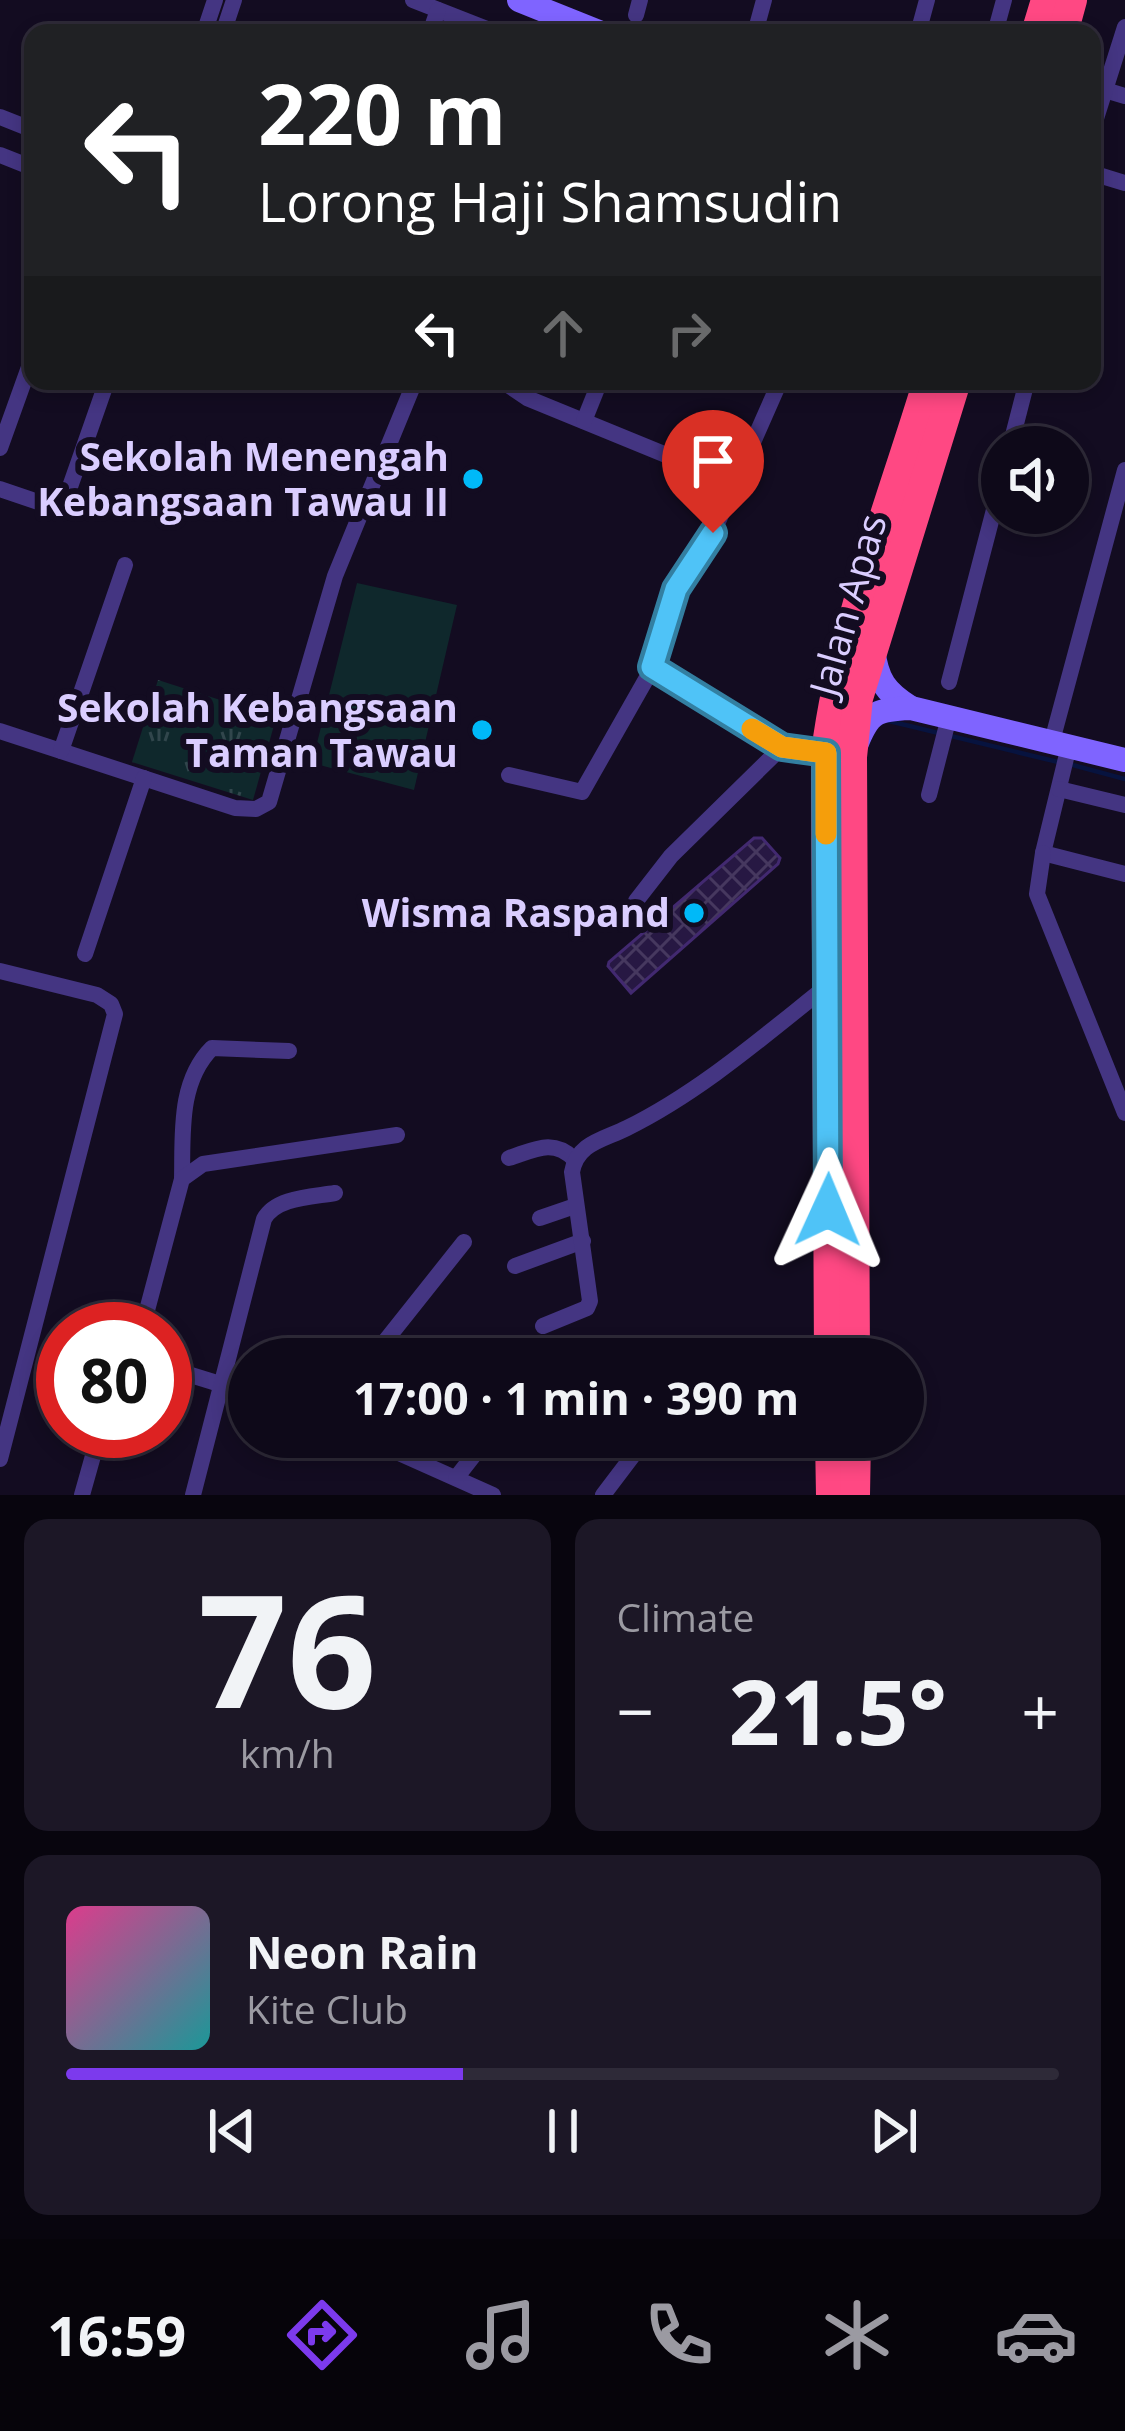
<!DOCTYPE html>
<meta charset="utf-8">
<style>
:root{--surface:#0e0919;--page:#1c1726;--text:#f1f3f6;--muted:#9b9aa2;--line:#2e2a38;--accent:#7c3aed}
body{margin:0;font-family:"Open Sans",sans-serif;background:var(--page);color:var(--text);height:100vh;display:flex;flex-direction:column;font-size:45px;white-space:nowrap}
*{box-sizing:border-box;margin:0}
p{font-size:39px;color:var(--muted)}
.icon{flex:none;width:66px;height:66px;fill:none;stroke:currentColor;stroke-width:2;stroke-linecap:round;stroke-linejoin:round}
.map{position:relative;height:1495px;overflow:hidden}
.sheet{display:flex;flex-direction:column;gap:24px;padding:24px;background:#08050e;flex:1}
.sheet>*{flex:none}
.banner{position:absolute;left:24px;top:24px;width:1077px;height:366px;border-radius:24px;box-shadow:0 6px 18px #0003,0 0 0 3px var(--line);background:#202124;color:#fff;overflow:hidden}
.controls{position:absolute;left:981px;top:426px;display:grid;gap:24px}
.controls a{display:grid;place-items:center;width:108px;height:108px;border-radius:50%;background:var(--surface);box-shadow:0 6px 18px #0003,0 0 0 3px var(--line);font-size:60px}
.speed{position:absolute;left:36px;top:1302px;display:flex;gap:24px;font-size:60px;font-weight:700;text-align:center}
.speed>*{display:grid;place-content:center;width:156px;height:156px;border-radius:50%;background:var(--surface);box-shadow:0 6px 18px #0003,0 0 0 3px var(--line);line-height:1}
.speed .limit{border:18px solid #d22;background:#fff;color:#111}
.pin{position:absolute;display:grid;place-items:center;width:102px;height:102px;color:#fff;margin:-123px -51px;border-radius:50% 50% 50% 0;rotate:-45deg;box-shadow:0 0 12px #0007}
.pin .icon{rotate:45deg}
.me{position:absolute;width:132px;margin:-66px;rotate:1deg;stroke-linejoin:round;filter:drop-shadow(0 0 9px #0008)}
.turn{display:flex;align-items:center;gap:42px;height:252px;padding:0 36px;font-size:54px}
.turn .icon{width:156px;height:156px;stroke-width:2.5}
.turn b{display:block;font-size:84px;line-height:102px}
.lanes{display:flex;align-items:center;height:114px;padding:0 36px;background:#0003;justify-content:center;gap:60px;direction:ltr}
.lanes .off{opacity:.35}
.big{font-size:90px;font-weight:700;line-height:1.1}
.sheet .card{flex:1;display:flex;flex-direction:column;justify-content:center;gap:18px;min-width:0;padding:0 42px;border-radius:24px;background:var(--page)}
.sheet .dial{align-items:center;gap:0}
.dial b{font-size:156px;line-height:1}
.song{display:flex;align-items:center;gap:36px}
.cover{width:144px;height:144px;border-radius:18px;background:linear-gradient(135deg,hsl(330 70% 55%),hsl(180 70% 35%))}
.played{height:12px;border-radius:6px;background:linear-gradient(90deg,var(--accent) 40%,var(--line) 40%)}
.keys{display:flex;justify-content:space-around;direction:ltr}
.heat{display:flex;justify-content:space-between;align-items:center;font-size:66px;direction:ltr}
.sheet .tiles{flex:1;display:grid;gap:24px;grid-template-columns:1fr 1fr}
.card:last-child{grid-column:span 2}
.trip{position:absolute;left:228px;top:1338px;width:696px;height:120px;border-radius:60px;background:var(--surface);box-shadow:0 6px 18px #0003,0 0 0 3px var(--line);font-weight:700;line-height:120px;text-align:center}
.tab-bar{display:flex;height:192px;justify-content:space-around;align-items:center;background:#06040a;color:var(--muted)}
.tab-bar .icon{width:84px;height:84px}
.tab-bar .on{color:var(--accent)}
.tab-bar b{font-size:54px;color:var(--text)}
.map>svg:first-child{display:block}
.park{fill:url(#park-tufts)}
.garden{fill:#0f282c}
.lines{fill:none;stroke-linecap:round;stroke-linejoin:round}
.stream{stroke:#07133f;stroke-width:4.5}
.building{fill:url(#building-cross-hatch);stroke:#422970;stroke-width:3}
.street{stroke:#443582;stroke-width:16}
.secondary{stroke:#7f64ff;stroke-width:24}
.highway{stroke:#ff4883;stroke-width:30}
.route-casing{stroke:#337fa1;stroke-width:30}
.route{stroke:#4fc3f7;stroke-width:21}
.slow{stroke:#f59e0b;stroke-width:21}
.poi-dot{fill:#00b9f8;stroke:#130c21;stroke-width:4.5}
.labels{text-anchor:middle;stroke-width:12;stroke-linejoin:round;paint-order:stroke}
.poi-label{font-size:39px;font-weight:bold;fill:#dacdff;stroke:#130c21;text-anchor:end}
.street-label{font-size:39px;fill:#dacdff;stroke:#130c21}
</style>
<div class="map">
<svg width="1125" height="1495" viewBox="0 0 1125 1495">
<defs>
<pattern id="park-tufts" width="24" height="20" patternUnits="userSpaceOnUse" patternTransform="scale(3)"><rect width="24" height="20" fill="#0f282c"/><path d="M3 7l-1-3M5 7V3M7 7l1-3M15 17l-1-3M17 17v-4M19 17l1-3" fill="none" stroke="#31464c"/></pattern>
<pattern id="building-cross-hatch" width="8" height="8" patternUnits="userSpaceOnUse" patternTransform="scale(3)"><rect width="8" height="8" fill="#271843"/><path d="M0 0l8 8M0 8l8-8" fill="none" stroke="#46385f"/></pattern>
</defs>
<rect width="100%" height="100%" fill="#130c21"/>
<polygon class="park" points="158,680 276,718 253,800 132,762"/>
<polygon class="garden" points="357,583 457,605 414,790 312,763"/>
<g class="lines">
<g class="stream">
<polyline points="889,721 1058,762"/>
<polyline points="1069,764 1125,779"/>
</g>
</g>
<polygon class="building" points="754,838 762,838 780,858 778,864 631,993 608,966 609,962"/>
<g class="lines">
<g class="street">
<polyline points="413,0 497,33"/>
<polyline points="636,15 640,0"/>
<polyline points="204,33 215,0"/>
<polyline points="223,33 234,0"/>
<polyline points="430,33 438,10"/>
<polyline points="755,33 764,0"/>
<polyline points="918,33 927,0"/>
<polyline points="995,33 1004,0"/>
<polyline points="1105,90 1125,96"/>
<polyline points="0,117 33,130"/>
<polyline points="1092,131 1125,27"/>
<polyline points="0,155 33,168"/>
<polyline points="1092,173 1125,183"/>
<polyline points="502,381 527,398 737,484"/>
<polyline points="780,381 713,533 676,589 653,667 782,747 826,753"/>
<polyline points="584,421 600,381"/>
<polyline points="1010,447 1027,381"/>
<polyline points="0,448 33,356"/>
<polyline points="0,489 50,506 65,501 107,381"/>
<polyline points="949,682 1002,479"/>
<polyline points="0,731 235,808 256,809 269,802 335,576 415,381"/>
<polyline points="1052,741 1125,470"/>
<polyline points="1069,746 1043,853 1125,874"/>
<polyline points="61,751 125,565"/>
<polyline points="509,775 582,792 653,667"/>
<polyline points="1059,789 1125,805"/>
<polyline points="929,795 949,717"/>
<polyline points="1043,853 1037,894 1125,1113"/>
<polyline points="636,901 671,856 782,747"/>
<polyline points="85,954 144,778"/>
<polyline points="0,971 97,995 111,1004 115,1014 0,1459"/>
<path d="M509 1158C534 1150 553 1138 574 1159"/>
<path d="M182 1179C183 1135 178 1082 212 1048L289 1051"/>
<polyline points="540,1218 575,1206"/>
<polyline points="515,1266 583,1241"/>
<path d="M543 1326 587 1308 590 1301 572 1172C577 1143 603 1140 627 1128 700 1092 764 1036 827 986"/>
<polyline points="142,1329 182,1179 203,1164 397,1135"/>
<polyline points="371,1359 464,1242"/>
<polyline points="165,1367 249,1393"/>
<polyline points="363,1437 493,1495"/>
<polyline points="456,1478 488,1437"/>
<polyline points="82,1495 100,1431"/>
<path d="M193 1495 264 1219C276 1197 312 1197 335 1193"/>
<polyline points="603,1495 647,1437"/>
</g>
<g class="secondary">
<polyline points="519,0 601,33"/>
<path d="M873 649C877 680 885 692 911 708"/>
<path d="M857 743C870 710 878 710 911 708L1125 760"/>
</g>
<g class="highway">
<polyline points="1036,33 1046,0"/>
<polyline points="1063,33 1072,0"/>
<path d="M829 1359 826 753C842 626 891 503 928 381"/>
<polyline points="855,1359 852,757 858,698 956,381"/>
<polyline points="830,1437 831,1495"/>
<polyline points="855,1495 856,1437"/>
</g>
</g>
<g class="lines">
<g class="route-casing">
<polyline id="route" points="713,533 676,589 652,667 782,747 826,753 828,1210"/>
</g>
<use href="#route" class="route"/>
<polyline class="slow" points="752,729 782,747 826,753 826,834"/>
</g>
<g class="poi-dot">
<circle cx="473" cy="479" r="12"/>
<circle cx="482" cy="730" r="12"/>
<circle cx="694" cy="913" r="12"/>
</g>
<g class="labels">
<g class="poi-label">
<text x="449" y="471">Sekolah Menengah<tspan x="449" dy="45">Kebangsaan Tawau II</tspan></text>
<text x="458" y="722">Sekolah Kebangsaan<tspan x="458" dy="45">Taman Tawau</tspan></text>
<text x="670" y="927">Wisma Raspand</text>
</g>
<g class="street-label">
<text transform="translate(848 605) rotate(-74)" y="14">Jalan Apas</text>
</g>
</g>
</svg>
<div class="controls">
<a><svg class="icon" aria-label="sound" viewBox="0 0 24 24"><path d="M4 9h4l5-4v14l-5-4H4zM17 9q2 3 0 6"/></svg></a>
</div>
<div class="speed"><div class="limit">80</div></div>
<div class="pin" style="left:713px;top:533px;background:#d93025"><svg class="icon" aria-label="arrive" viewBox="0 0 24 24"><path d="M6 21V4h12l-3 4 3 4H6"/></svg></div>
<svg class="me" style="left:828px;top:1210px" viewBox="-20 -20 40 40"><path d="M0-17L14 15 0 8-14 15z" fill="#4fc3f7" stroke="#fff" stroke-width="4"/></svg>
<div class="trip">17:00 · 1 min · 390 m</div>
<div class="banner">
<div class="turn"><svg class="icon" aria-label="left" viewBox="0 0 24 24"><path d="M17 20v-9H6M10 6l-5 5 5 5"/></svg><div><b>220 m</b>Lorong Haji Shamsudin</div></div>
<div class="lanes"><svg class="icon" aria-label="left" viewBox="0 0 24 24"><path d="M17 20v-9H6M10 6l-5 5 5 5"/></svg><svg class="icon off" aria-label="ahead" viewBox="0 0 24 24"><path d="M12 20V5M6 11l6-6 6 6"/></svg><svg class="icon off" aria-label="right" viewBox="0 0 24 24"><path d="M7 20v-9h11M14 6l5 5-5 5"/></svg></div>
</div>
</div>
<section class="sheet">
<div class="tiles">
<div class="card dial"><b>76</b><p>km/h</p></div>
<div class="card"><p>Climate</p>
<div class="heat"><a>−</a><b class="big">21.5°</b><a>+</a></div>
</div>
<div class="card">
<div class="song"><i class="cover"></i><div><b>Neon Rain</b><p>Kite Club</p></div></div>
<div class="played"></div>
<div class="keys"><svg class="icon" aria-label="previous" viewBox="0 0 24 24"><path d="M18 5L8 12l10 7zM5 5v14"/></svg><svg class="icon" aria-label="pause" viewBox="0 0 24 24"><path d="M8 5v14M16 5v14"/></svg><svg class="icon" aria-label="next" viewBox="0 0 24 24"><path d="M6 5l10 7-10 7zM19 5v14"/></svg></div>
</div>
</div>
</section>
<nav class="tab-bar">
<b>16:59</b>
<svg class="icon on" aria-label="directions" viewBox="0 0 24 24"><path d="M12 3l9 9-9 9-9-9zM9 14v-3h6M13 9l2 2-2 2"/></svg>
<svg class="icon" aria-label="music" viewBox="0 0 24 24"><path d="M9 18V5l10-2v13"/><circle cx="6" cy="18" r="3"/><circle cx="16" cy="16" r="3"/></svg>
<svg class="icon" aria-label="phone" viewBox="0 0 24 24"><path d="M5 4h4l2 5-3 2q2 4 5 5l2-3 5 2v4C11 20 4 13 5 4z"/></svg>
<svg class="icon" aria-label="climate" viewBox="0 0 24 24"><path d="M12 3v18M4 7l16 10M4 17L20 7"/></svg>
<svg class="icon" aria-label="car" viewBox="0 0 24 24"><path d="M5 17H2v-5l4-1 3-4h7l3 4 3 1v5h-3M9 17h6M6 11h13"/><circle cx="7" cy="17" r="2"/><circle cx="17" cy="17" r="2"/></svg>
</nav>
